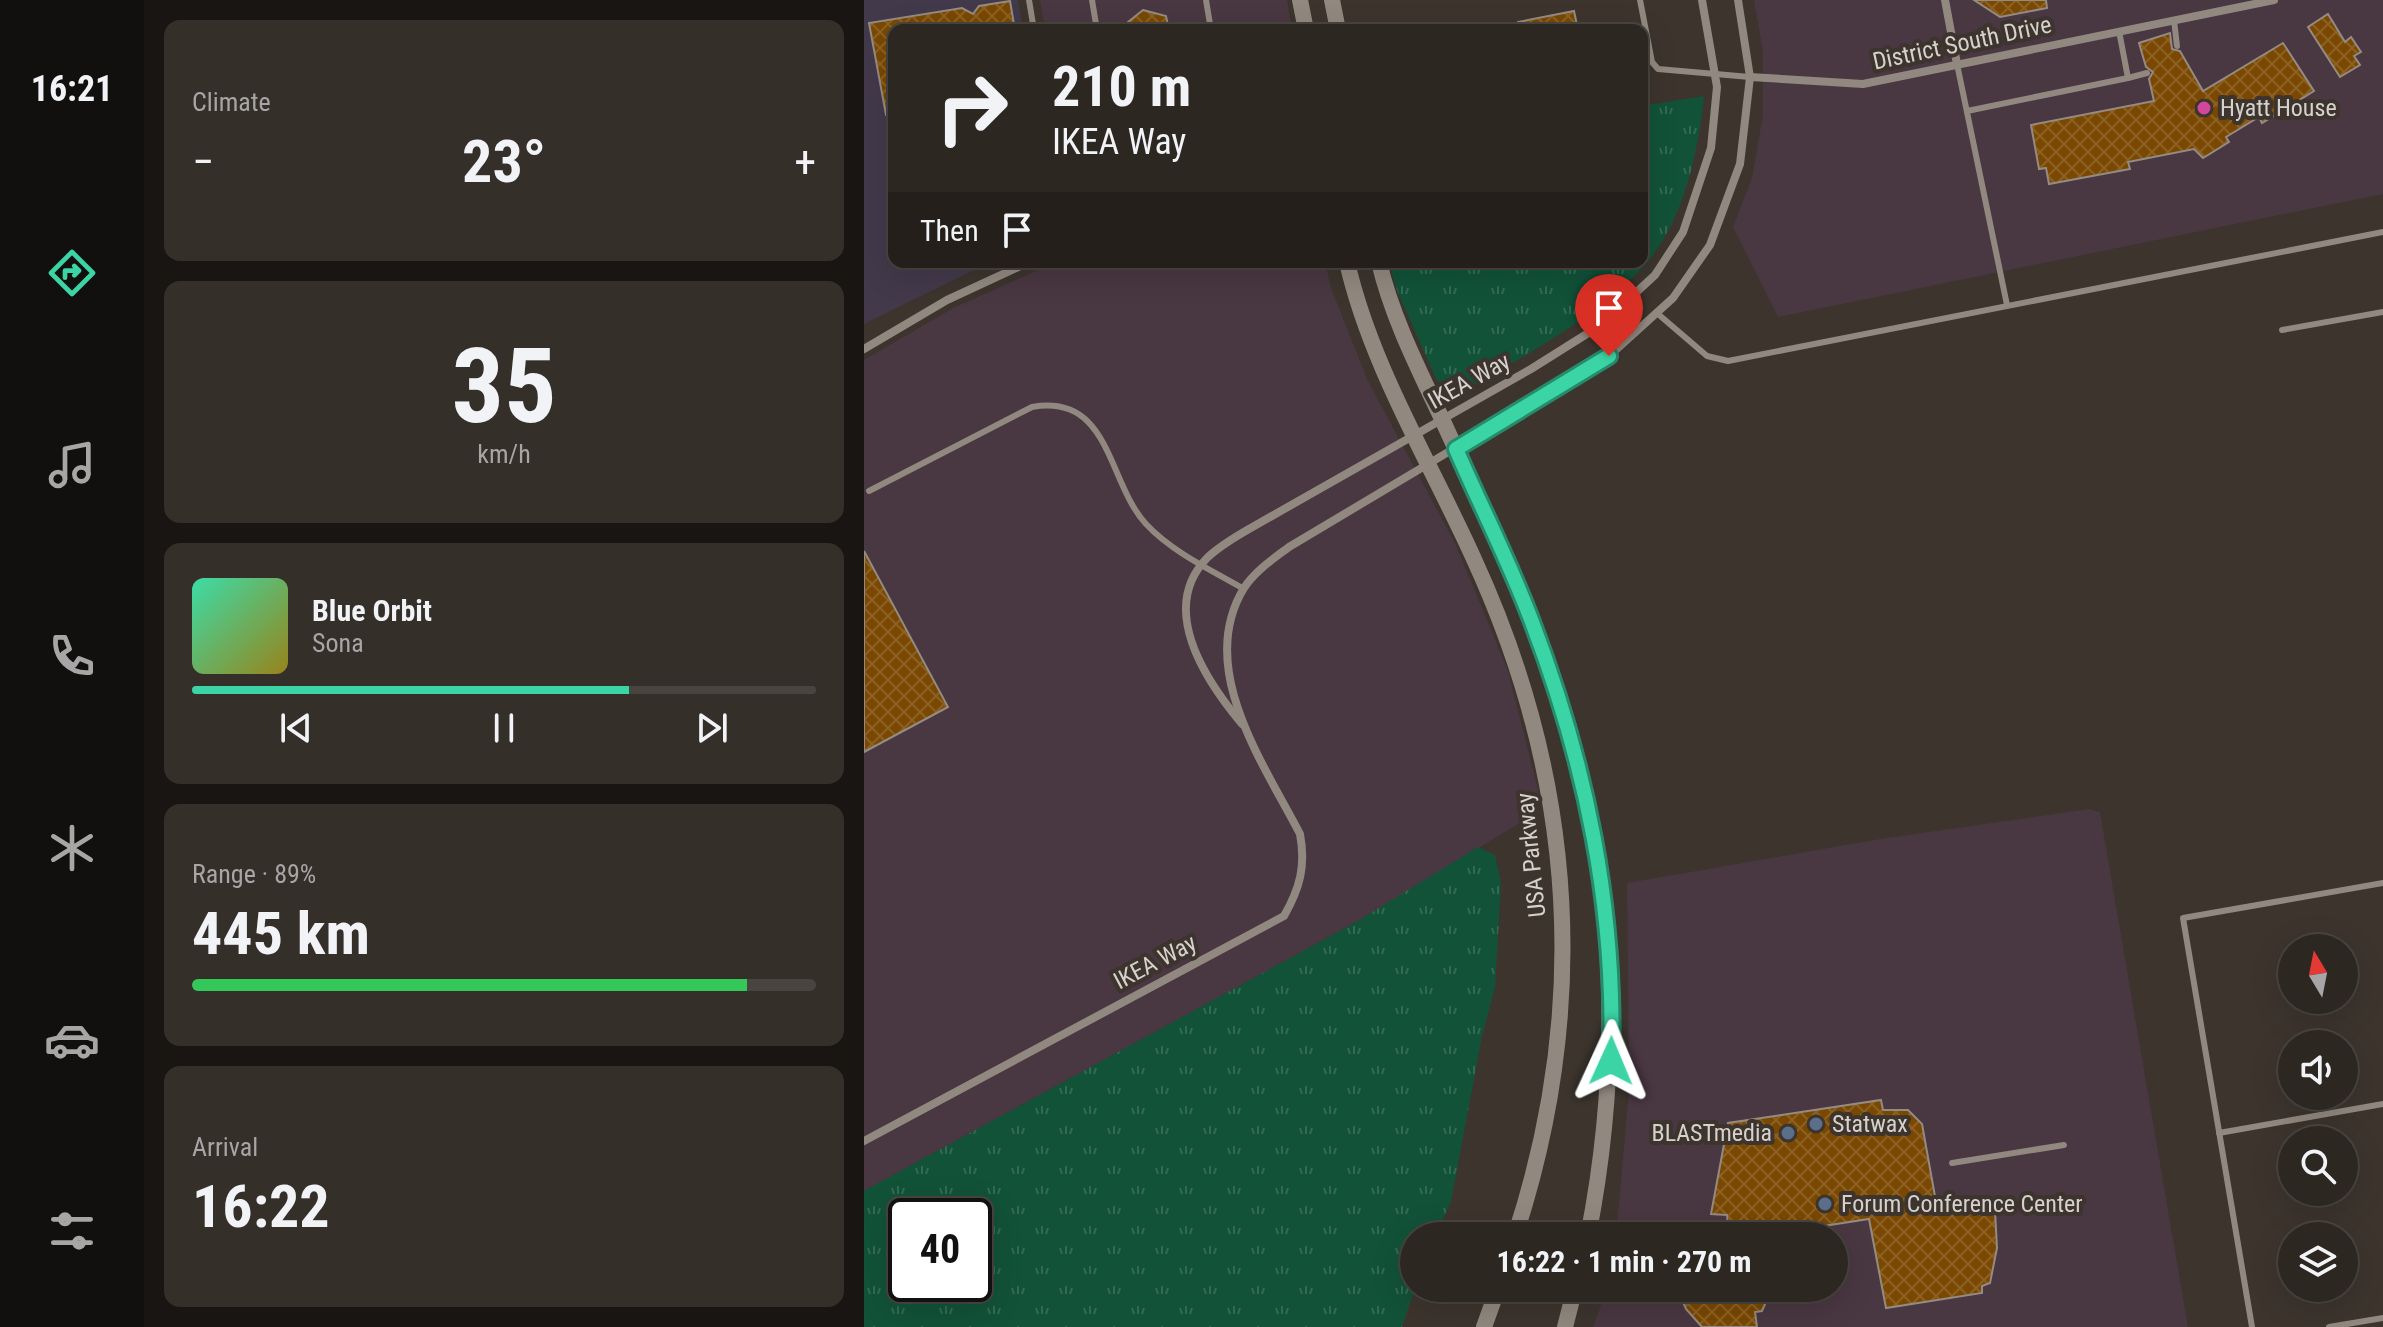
<!DOCTYPE html>
<meta charset="utf-8">
<style>
:root{--surface:#2d2722;--page:#352f2a;--text:#f1f3f6;--muted:#a7a5a5;--line:#484440;--accent:#3bd4a4}
body{margin:0;font-family:"Roboto Condensed",sans-serif;background:var(--page);color:var(--text);height:100vh;display:flex;flex-direction:column;font-size:30px;white-space:nowrap}
*{box-sizing:border-box;margin:0}
p{font-size:26px;color:var(--muted)}
.icon{flex:none;width:44px;height:44px;fill:none;stroke:currentColor;stroke-width:2;stroke-linecap:round;stroke-linejoin:round}
.map{position:relative;flex:1;overflow:hidden}
.details{display:flex;flex-direction:column;gap:20px;padding:20px;background:#191513;width:720px}
.details>*{flex:none}
.top-card{position:absolute;left:24px;top:24px;width:760px;height:244px;border-radius:16px;box-shadow:0 8px 32px #0002,0 0 0 2px var(--line);background:#2d2722;color:var(--text);overflow:hidden}
.needle{width:52px;rotate:350deg}
.tools{position:absolute;left:1414px;top:934px;display:grid;gap:16px}
.tools a{display:grid;place-items:center;width:80px;height:80px;border-radius:50%;background:var(--surface);box-shadow:0 8px 32px #0002,0 0 0 2px var(--line);font-size:40px}
.speed{position:absolute;left:24px;top:1198px;display:flex;gap:16px;font-size:40px;font-weight:700;text-align:center}
.speed>*{display:grid;place-content:center;width:104px;height:104px;border-radius:50%;background:var(--surface);box-shadow:0 8px 32px #0002,0 0 0 2px var(--line);line-height:1}
.speed .limit{border:4px solid #111;border-radius:12px;background:#fff;color:#111}
.pin{position:absolute;display:grid;place-items:center;width:68px;height:68px;color:#fff;margin:-82px -34px;border-radius:50% 50% 50% 0;rotate:-45deg;box-shadow:0 0 8px #0007}
.pin .icon{rotate:45deg}
.me{position:absolute;width:88px;margin:-44px;rotate:1deg;stroke-linejoin:round;filter:drop-shadow(0 0 6px #0008)}
.turn{display:flex;align-items:center;gap:28px;height:168px;padding:0 32px;font-size:36px}
.turn .icon{width:104px;height:104px;stroke-width:2.5}
.turn b{display:block;font-size:56px;line-height:68px}
.then{display:flex;align-items:center;height:76px;padding:0 32px;background:#0003;gap:16px;font-size:30px}
.big{font-size:60px;font-weight:700;line-height:1.1}
.details .card{flex:1;display:flex;flex-direction:column;justify-content:center;gap:12px;min-width:0;padding:0 28px;border-radius:16px;background:var(--page)}
.details .dial{align-items:center;gap:0}
.dial b{font-size:104px;line-height:1}
.song{display:flex;align-items:center;gap:24px}
.cover{width:96px;height:96px;border-radius:12px;background:linear-gradient(135deg,hsl(160 70% 55%),hsl(50 70% 35%))}
.played{height:8px;border-radius:4px;background:linear-gradient(90deg,var(--accent) 70%,var(--line) 70%)}
.keys{display:flex;justify-content:space-around;direction:ltr}
.heat{display:flex;justify-content:space-between;align-items:center;font-size:44px;direction:ltr}
.charge{height:12px;border-radius:6px;background:linear-gradient(90deg,#34c759 89%,var(--line) 0)}
.trip{position:absolute;left:536px;top:1222px;width:448px;height:80px;border-radius:40px;background:var(--surface);box-shadow:0 8px 32px #0002,0 0 0 2px var(--line);font-weight:700;line-height:80px;text-align:center}
main{display:flex;flex:1;min-height:0}
.menu{display:flex;flex-direction:column;width:144px;justify-content:space-around;align-items:center;background:#12100e;color:var(--muted)}
.menu .icon{width:56px;height:56px}
.menu .selected{color:var(--accent)}
.menu b{font-size:36px;color:var(--text)}
.map>svg:first-child{display:block}
.commercial{fill:#493741}
.industrial{fill:#42394a}
.grass{fill:url(#grass-tufts);fill-rule:evenodd}
.building{fill:url(#building-cross-hatch);stroke:#948b82;stroke-width:2}
.lines{fill:none;stroke-linecap:round;stroke-linejoin:round}
.lane{stroke:#91887f;stroke-width:6}
.street{stroke:#91887f;stroke-width:8}
.secondary{stroke:#91887f;stroke-width:16}
.route-casing{stroke:#268a6b;stroke-width:20}
.route{stroke:#3bd4a4;stroke-width:14}
.hotel-dot{fill:#d1479c;stroke:#3c342d;stroke-width:3}
.service-dot{fill:#5c6f8a;stroke:#3c342d;stroke-width:3}
.labels{text-anchor:middle;stroke-width:8;stroke-linejoin:round;paint-order:stroke}
.street-label{font-size:24px;fill:#d6d1cd;stroke:#3c342d}
.poi-label{font-size:24px;fill:#d6d1cd;stroke:#3c342d;text-anchor:start}
</style>
<main>
<nav class="menu">
<b>16:21</b>
<svg class="icon selected" aria-label="directions" viewBox="0 0 24 24"><path d="M12 3l9 9-9 9-9-9zM9 14v-3h6M13 9l2 2-2 2"/></svg>
<svg class="icon" aria-label="music" viewBox="0 0 24 24"><path d="M9 18V5l10-2v13"/><circle cx="6" cy="18" r="3"/><circle cx="16" cy="16" r="3"/></svg>
<svg class="icon" aria-label="phone" viewBox="0 0 24 24"><path d="M5 4h4l2 5-3 2q2 4 5 5l2-3 5 2v4C11 20 4 13 5 4z"/></svg>
<svg class="icon" aria-label="climate" viewBox="0 0 24 24"><path d="M12 3v18M4 7l16 10M4 17L20 7"/></svg>
<svg class="icon" aria-label="car" viewBox="0 0 24 24"><path d="M5 17H2v-5l4-1 3-4h7l3 4 3 1v5h-3M9 17h6M6 11h13"/><circle cx="7" cy="17" r="2"/><circle cx="17" cy="17" r="2"/></svg>
<svg class="icon" aria-label="filters" viewBox="0 0 24 24"><path d="M4 7h16M4 17h16"/><circle cx="9" cy="7" r="2"/><circle cx="15" cy="17" r="2"/></svg>
</nav>
<section class="details">
<div class="card"><p>Climate</p>
<div class="heat"><a>−</a><b class="big">23°</b><a>+</a></div>
</div>
<div class="card dial"><b>35</b><p>km/h</p></div>
<div class="card">
<div class="song"><i class="cover"></i><div><b>Blue Orbit</b><p>Sona</p></div></div>
<div class="played"></div>
<div class="keys"><svg class="icon" aria-label="previous" viewBox="0 0 24 24"><path d="M18 5L8 12l10 7zM5 5v14"/></svg><svg class="icon" aria-label="pause" viewBox="0 0 24 24"><path d="M8 5v14M16 5v14"/></svg><svg class="icon" aria-label="next" viewBox="0 0 24 24"><path d="M6 5l10 7-10 7zM19 5v14"/></svg></div>
</div>
<div class="card"><p>Range · 89%</p><b class="big">445 km</b><div class="charge"></div></div>
<div class="card"><p>Arrival</p><b class="big">16:22</b></div>
</section>
<div class="map">
<svg width="1519" height="1327" viewBox="0 0 1519 1327">
<defs>
<pattern id="grass-tufts" width="24" height="20" patternUnits="userSpaceOnUse" patternTransform="scale(2)"><rect width="24" height="20" fill="#125239"/><path d="M3 7l-1-3M5 7V3M7 7l1-3M15 17l-1-3M17 17v-4M19 17l1-3" fill="none" stroke="#346a54"/></pattern>
<pattern id="building-cross-hatch" width="8" height="8" patternUnits="userSpaceOnUse" patternTransform="scale(2)"><rect width="8" height="8" fill="#7a4800"/><path d="M0 0l8 8M0 8l8-8" fill="none" stroke="#8c6124"/></pattern>
</defs>
<rect width="100%" height="100%" fill="#3c342d"/>
<g class="commercial">
<polygon points="176,0 423,0 428,30 181,30"/>
<polygon points="890,0 1519,0 1519,194 914,317 869,227 888,178 899,114 899,52"/>
<polygon points="192,262 461,262 467,288 504,381 592,545 644,671 677,801 656,823 492,922 0,1191 0,360 89,308"/>
<polygon points="1225,809 1236,812 1324,1327 729,1327 743,1288 970,1288 970,1236 752,1236 765,1091 763,883 1016,839"/>
</g>
<polygon class="industrial" points="0,0 154,0 159,30 30,30 30,262 126,262 0,324"/>
<g class="grass">
<path d="M840 96C834 151 821 217 784 261 740 313 664 354 605 388L573 381 532 288 525 262H778V106Z"/>
<path d="M614 847 631 855 637 884 631 987 618 1036 587 1201 571 1236H550L551 1288 538 1327H0V1191L492 922ZM42 1216H110V1284H42Z"/>
</g>
<g class="building">
<polygon points="1110,0 1182,0 1183,8 1136,17"/>
<polygon points="146,1 151,30 30,30 30,114 22,115 5,23 98,8 109,14 115,6"/>
<polygon points="279,10 302,16 305,30 254,30"/>
<polygon points="710,11 714,30 655,30 654,22"/>
<polygon points="1464,14 1481,42 1487,37 1497,52 1490,56 1496,65 1476,77 1444,27"/>
<polygon points="1306,33 1308,49 1316,51 1339,91 1419,43 1450,91 1398,123 1395,117 1362,137 1365,142 1339,158 1330,149 1264,162 1266,169 1185,184 1182,168 1175,169 1167,125 1290,101 1285,79 1289,72 1282,67 1275,43"/>
<polygon points="0,551 84,707 0,752"/>
<polygon points="1017,1100 1019,1110 1044,1110 1058,1124 1074,1213 1112,1207 1112,1215 1131,1211 1133,1248 1126,1283 1118,1286 1118,1293 1022,1308 1005,1219 895,1236 865,1236 863,1215 847,1214 864,1123"/>
<polygon points="813,1288 908,1288 898,1311 891,1312 893,1327 838,1327 822,1309"/>
</g>
<g class="lines">
<g class="lane">
<polyline points="165,0 170,30"/>
<polyline points="228,0 233,30"/>
<polyline points="342,0 347,30"/>
<polyline points="776,0 788,62 794,69 886,77"/>
<polyline points="1310,20 1313,46"/>
<polyline points="1093,64 1143,305"/>
<polyline points="1264,78 1283,73"/>
<polyline points="1103,111 1264,78 1255,31"/>
<polyline points="794,314 843,356 864,361 1519,232"/>
<polyline points="1418,330 1519,312"/>
<path d="M5 491 168 407C247 393 243 482 282 524 308 552 347 570 380 589"/>
<polyline points="1355,1133 1519,1104"/>
<polyline points="1088,1163 1200,1145"/>
<polyline points="1388,1327 1319,918 1519,883"/>
<polyline points="1465,1327 1519,1318"/>
</g>
<g class="street">
<polyline points="1081,0 1093,64"/>
<polyline points="886,77 999,84 1410,0"/>
<polyline points="0,349 83,300 165,262"/>
<path d="M378 724C342 681 293 608 344 557 356 546 371 537 385 529L667 369 737 325 791 275 819 232 847 148 853 87 838 0"/>
<path d="M0 1141 420 916C436 888 442 866 436 834 400 764 331 668 380 588 391 571 409 559 425 547L745 356 809 298 846 245 876 164 886 77 874 0"/>
</g>
<g class="secondary">
<polyline points="436,0 442,30"/>
<polyline points="468,0 474,30"/>
<path d="M483 262C506 364 566 462 609 557 711 778 727 1004 651 1236"/>
<path d="M515 262C528 317 554 368 578 419 604 476 630 533 655 590 746 795 767 1017 724 1236"/>
<polyline points="620,1327 634,1288"/>
<polyline points="701,1327 711,1288"/>
</g>
</g>
<g class="lines">
<g class="route-casing">
<path id="route" d="M745 356 592 449C617 507 646 563 668 622 722 764 752 908 747 1061"/>
</g>
<use href="#route" class="route"/>
</g>
<circle class="hotel-dot" cx="1340" cy="108" r="8"/>
<g class="service-dot">
<circle cx="952" cy="1124" r="8"/>
<circle cx="924" cy="1133" r="8"/>
<circle cx="961" cy="1204" r="8"/>
</g>
<g class="labels">
<g class="street-label">
<text transform="translate(1098 43) rotate(-12)" y="8">District South Drive</text>
<text transform="translate(605 381) rotate(-29)" y="8">IKEA Way</text>
<text transform="translate(667 855) rotate(-96)" y="8">USA Parkway</text>
<text transform="translate(291 962) rotate(-28)" y="8">IKEA Way</text>
</g>
<g class="poi-label">
<text x="1356" y="116">Hyatt House</text>
<text x="968" y="1132">Statwax</text>
<text x="908" y="1141" text-anchor="end">BLASTmedia</text>
<text x="977" y="1212">Forum Conference Center</text>
</g>
</g>
</svg>
<div class="tools">
<a><svg class="needle" viewBox="-14 -14 28 28"><path d="M0-13l5 13h-10z" fill="#e53935"/><path d="M0 13l5-13h-10z" fill="#a7a5a5"/></svg></a>
<a><svg class="icon" aria-label="sound" viewBox="0 0 24 24"><path d="M4 9h4l5-4v14l-5-4H4zM17 9q2 3 0 6"/></svg></a>
<a><svg class="icon" aria-label="search" viewBox="0 0 24 24"><circle cx="10" cy="10" r="6"/><path d="M15 15l6 6"/></svg></a>
<a><svg class="icon" aria-label="layers" viewBox="0 0 24 24"><path d="M12 4l9 5-9 5-9-5zM3 14l9 5 9-5"/></svg></a>
</div>
<div class="speed"><div class="limit">40</div></div>
<div class="pin" style="left:745px;top:356px;background:#d93025"><svg class="icon" aria-label="arrive" viewBox="0 0 24 24"><path d="M6 21V4h12l-3 4 3 4H6"/></svg></div>
<svg class="me" style="left:747px;top:1061px" viewBox="-20 -20 40 40"><path d="M0-17L14 15 0 8-14 15z" fill="#3bd4a4" stroke="#fff" stroke-width="4"/></svg>
<div class="trip">16:22 · 1 min · 270 m</div>
<div class="top-card">
<div class="turn"><svg class="icon" aria-label="right" viewBox="0 0 24 24"><path d="M7 20v-9h11M14 6l5 5-5 5"/></svg><div><b>210 m</b>IKEA Way</div></div>
<div class="then">Then<svg class="icon" aria-label="arrive" viewBox="0 0 24 24"><path d="M6 21V4h12l-3 4 3 4H6"/></svg></div>
</div>
</div>
</main>
